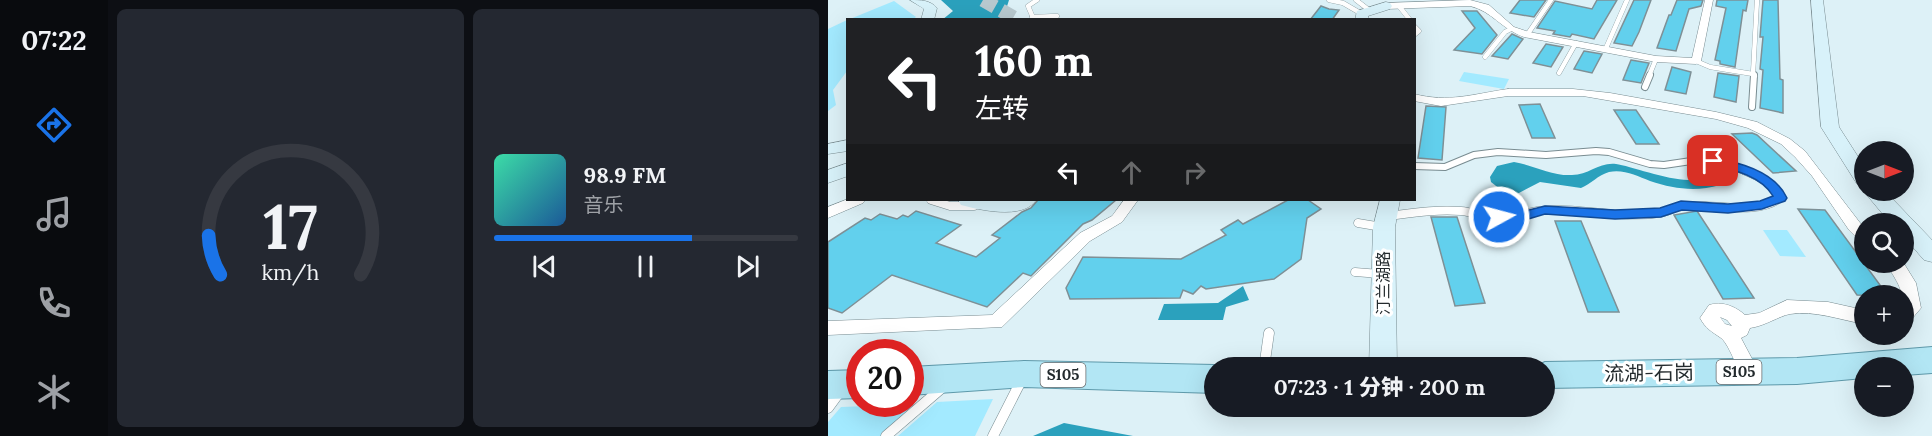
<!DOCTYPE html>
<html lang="zh">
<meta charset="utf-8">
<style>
:root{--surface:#171b24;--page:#242831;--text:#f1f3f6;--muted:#9ea1a6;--line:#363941;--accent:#1a73e8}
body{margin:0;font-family:Lora,"Noto Sans SC",serif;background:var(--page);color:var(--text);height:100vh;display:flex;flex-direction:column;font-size:22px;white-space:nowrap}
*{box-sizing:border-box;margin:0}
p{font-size:20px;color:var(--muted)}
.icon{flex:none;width:33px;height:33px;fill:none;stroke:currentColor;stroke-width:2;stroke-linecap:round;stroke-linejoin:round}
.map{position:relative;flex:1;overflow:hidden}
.panel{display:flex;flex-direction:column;gap:9px;padding:9px;background:#0d0f14;width:720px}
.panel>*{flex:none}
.guide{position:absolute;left:18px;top:18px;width:570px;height:183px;border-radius:0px;box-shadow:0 6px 24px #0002;background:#202124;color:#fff;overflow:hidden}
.needle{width:39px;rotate:90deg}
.controls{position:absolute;left:1026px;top:141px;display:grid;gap:12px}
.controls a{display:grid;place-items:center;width:60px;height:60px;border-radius:50%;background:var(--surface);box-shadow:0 6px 24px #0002;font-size:30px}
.speed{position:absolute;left:18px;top:339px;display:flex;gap:12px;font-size:30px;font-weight:700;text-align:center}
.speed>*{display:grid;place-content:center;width:78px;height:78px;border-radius:50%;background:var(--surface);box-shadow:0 6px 24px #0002;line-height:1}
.speed .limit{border:9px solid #d22;background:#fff;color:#111}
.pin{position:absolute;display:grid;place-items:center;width:51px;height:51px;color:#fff;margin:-26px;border-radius:12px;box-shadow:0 3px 9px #0006}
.me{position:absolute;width:66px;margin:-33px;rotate:83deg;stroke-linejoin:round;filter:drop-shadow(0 0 4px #0008)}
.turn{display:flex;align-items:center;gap:21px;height:126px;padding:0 30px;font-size:27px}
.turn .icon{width:78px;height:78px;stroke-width:2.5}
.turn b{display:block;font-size:42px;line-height:51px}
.lanes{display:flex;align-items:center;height:57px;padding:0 30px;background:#0003;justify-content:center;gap:30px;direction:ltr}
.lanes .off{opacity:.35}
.panel .widget{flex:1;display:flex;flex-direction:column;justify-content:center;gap:9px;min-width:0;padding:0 21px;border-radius:9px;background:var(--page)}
.panel .dial{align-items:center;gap:0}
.dial svg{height:156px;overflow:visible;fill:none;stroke:var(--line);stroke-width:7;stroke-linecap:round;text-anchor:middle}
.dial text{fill:var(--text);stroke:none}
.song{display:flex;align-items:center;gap:18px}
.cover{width:72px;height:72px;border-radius:9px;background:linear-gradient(135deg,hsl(160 70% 55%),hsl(210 70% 35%))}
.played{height:6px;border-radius:3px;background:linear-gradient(90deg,var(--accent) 65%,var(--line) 65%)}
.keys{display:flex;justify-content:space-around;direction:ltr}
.panel .tiles{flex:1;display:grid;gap:9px;grid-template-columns:repeat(2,1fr)}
.trip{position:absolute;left:376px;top:357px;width:351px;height:60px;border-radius:30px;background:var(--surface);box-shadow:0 6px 24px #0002;font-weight:800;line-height:60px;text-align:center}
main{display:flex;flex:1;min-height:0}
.dock{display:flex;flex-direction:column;width:108px;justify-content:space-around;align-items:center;background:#090b0e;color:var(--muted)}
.dock .icon{width:42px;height:42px}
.dock .selected{color:var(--accent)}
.dock b{font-size:27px;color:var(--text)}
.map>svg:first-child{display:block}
.green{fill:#a3eaff}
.water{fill:#2ba1bd}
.building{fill:#62d0ed;stroke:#7e9096;stroke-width:1.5}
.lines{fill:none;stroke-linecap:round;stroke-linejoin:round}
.secondary-tunnel{stroke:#b8c9cf;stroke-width:14;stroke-dasharray:14 7;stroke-linecap:butt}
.lane-far3-casing{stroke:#798c91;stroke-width:5}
.lane-far2-casing{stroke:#798c91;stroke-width:8}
.lane-far1-casing{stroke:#798c91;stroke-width:9}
.lane-casing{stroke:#798c91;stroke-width:11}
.street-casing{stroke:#798c91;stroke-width:1}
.secondary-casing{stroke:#798c91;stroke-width:1}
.primary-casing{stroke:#5e99aa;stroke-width:2}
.lane-far3{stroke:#fff;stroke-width:4.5}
.lane-far2{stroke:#fff;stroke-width:6}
.lane-far1{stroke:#fff;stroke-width:8}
.lane{stroke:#fff;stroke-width:10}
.street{fill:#fff;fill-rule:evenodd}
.secondary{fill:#d8f2fa;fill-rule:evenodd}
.primary{fill:#b2e6f4;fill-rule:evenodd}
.route{fill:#1a73e8;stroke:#114b97;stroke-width:1.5}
.labels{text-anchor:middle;stroke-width:6;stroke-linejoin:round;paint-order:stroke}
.shield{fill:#fff;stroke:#656a6c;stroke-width:1.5}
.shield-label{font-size:15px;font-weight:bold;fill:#232a2d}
.street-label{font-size:16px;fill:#232a2d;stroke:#fff}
.near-street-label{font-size:20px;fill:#232a2d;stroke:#fff}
</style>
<main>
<nav class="dock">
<b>07:22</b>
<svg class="icon selected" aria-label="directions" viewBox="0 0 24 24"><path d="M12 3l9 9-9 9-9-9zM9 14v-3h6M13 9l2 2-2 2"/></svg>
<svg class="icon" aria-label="music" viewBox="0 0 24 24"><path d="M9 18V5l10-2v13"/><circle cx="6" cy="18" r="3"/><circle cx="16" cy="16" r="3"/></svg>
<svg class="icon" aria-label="phone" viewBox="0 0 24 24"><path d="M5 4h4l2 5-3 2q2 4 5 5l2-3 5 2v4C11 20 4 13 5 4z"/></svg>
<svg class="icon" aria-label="climate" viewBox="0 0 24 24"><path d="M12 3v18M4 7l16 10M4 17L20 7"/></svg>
</nav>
<section class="panel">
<div class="tiles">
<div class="widget dial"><svg viewBox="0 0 100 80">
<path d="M14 69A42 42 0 1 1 86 69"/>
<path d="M14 69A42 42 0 0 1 8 49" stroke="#1a73e8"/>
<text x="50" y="56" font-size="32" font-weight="700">17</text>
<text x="50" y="72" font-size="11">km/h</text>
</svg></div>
<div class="widget">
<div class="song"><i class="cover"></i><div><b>98.9 FM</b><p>音乐</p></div></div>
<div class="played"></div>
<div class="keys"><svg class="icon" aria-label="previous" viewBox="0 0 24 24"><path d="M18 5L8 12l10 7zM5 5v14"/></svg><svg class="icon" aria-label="pause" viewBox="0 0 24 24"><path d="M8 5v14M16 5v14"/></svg><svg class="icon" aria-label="next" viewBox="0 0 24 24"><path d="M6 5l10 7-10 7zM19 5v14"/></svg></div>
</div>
</div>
</section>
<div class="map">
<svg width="1104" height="436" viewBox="0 0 1104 436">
<rect width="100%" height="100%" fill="#ddf1f7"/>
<g class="green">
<polygon points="66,1 88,17 84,20 22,19"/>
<polygon points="19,20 19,71 5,90 8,105 0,111 0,29"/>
<polygon points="636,72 681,79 676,89 631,81"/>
<polygon points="935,230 959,230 978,257 952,256"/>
<polygon points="165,399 147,436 70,436 109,402"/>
<polygon points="93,404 56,436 0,436 0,422 13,407"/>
</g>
<g class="water">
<polygon points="113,0 181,0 175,19 114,20 125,11"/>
<path d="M686 162C706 165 723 176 744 175 761 175 771 162 788 164 805 166 861 189 874 176 877 173 877 170 879 168L888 167 896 172 897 179 892 185C868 192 846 189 822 181 809 176 796 169 781 172 770 175 763 184 753 188L712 182 689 194 677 193 663 182 662 177 669 166Z"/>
<polygon points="415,286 421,300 398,307 395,320 330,320 336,304 390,303"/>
<polygon points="236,423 305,436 205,436"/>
</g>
<g class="building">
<polygon points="692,0 718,0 706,17 682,13"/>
<polygon points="769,0 789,0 766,39 744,34 742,37 725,34 727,31 709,28 727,1 764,9"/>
<polygon points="806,0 823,0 811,32 804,46 786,43"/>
<polygon points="849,0 875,0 873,6 861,9 848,51 829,48 841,15 843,15"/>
<polygon points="889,0 920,0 918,11 915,10 907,67 892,64 892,61 887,60 898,8 888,6"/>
<polygon points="935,0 950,0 952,79 955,80 955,113 932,108 935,70 932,69 935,37 932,37"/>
<polygon points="493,6 501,9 511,10 504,20 482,20"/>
<polygon points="634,11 649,11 669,35 654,54 626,50 647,28"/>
<polygon points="684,34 695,39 680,59 664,56"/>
<polygon points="718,44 735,47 723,67 705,63"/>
<polygon points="756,51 774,54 764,73 746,69"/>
<polygon points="803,60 821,63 813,83 795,80"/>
<polygon points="844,67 863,72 858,94 837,90"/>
<polygon points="890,73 911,76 908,102 886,97"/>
<polygon points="712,104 727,138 704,138 691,105"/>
<polygon points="598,106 618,107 614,160 590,158"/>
<polygon points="786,110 808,110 831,144 808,144"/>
<polygon points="924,133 929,135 968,171 945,173 904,134"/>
<polygon points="210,200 288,200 264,220 255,224 203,276 195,273 159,307 64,275 14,313 0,308 0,242 37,218 43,220 52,214 69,219 75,215 80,217 88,211 133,225 108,243 148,257 172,238 164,235 194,212 203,208"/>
<polygon points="460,200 480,200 493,209 479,218 473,259 446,279 378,289 373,286 365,294 355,290 352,298 242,299 238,288 255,257 353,259 398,235 393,230 410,220 415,224"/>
<polygon points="970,209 997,210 1060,296 1029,295"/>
<polygon points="869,211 926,298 895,299 846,215"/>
<polygon points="603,217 629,217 657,303 627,306"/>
<polygon points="727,221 753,221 791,312 760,312"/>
</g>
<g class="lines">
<polyline class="secondary-tunnel" points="155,0 190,20"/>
<g class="lane-far3-casing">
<g id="lane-far3">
<polyline points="501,0 515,3 534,14"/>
<polyline points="528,0 541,10"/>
<polyline points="571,6 582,20"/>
<polyline points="204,17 229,16"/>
<polyline points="206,20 200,6 209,0"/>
<polyline points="586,26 591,31 586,35"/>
<polyline points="699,35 723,0"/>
<polyline points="778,48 799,0"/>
<polyline points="657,57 677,32 683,29"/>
<polyline points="868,61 882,67 925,74 927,76"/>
<polyline points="731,73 748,43"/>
<polyline points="925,74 929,0"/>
<polyline points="821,76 828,59"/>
</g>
</g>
<g class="lane-far2-casing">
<g id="lane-far2">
<polyline points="817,87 822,75"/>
<polyline points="924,107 926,75"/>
<polyline points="586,166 617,167 646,155 670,152 718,155 768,151 781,152 822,164 836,165 870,160 900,164 917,171"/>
</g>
</g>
<g class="lane-far1-casing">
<g id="lane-far1">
<polyline points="103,200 122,206 146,206"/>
<path d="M560 216C584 213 608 209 633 211 645 212 656 217 668 217 686 218 701 211 718 210 755 208 794 219 832 213 839 212 846 207 853 206 882 202 927 217 952 198 945 181 929 176 913 169"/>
<polyline points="530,223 554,227"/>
<polyline points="527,272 552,274"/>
</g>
</g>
<g class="lane-casing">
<g id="lane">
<polyline points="436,368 441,333"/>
<polyline points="0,408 11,393"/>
<polyline points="58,436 115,387"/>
<polyline points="165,436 194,379"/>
</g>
</g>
<g class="street-casing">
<g id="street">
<path d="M642 0 661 5 686 27 701 32 828 56 864 58 877 0H885L873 61 868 64 828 62 696 37C673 29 664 11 642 6L558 9 554 6 558 3Z"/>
<path d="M680 89H745L782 93 888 112 929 122 962 139 977 151 1036 228V241L1031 240 1021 230 984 176 967 157 953 144 920 128 888 119 755 96H680L613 106 586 101V94C621 103 645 94 680 89Z"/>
<polygon points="20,199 37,200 35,203 0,218 0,207"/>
<polygon points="296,200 310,200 294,222 262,241 174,327 0,335 0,321 164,315 252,233 284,216"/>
<path d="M1057 262H1075L1088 283 1093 308 1082 321 1076 323C1076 291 1074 289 1057 262Z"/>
<path d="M959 300 1000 302 1036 310V324C1013 320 986 310 962 314 951 316 937 326 922 328L919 335 913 338 931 372 928 378 921 380 914 378C910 369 900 343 893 338 883 331 878 329 872 318L881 305C894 301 907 306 917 315L931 313ZM892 317 899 320 904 326 897 324Z"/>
</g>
</g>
<g class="secondary-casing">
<g id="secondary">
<path d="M82 0C93 0 102 0 109 8L106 20H93L96 9Z"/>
<polygon points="983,0 995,0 1011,127 1036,166 1036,186 1029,184 993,127"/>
<polygon points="558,2 562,3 564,6 562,9 540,16 540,20 527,20 529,11"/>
<polygon points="20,140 20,151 0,154 0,144"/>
<polygon points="20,163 20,176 0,183 0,170"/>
<polygon points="1036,188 1036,190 1056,190 1104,240 1104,262 1096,260 1076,237 1076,224 1063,224 1038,194 1035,190"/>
<path d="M130 200H208C195 220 152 210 133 205Z"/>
<polygon points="552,200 572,200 567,227 569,368 541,368 545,227"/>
</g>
</g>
<g class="primary-casing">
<g id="primary">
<polygon points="1104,347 1104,373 1076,375 1076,368 1036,368 1036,378 969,384 717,388 717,368 705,368 717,362 969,358"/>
<polygon points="196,361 387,365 393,368 387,368 387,393 196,387 82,395 82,367"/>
<polygon points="32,370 32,398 0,399 0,371"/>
</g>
</g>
<use href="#lane-far3" class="lane-far3"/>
<use href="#lane-far2" class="lane-far2"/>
<use href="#lane-far1" class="lane-far1"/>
<use href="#lane" class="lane"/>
<use href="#street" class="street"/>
<use href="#secondary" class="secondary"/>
<use href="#primary" class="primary"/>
</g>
<path class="route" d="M885 158C911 162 947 172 959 198L957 201 934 209 900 213 854 210 833 217 787 219 717 214 697 220 671 222 664 217 671 213 697 211 717 206 787 210 832 208 853 201 900 204 932 201 945 196C933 175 902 169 881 164V159Z"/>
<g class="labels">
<g class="shield">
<rect x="888.5" y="360" width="45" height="24" rx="4.5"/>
<rect x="212.5" y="363" width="45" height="24" rx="4.5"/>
</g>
<g class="shield-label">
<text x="911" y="377">S105</text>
<text x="235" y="380">S105</text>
</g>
<g class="street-label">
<text transform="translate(555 283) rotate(-90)" y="6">汀兰湖路</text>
</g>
<g class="near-street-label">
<text transform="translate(821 373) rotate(-1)" y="7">流湖-石岗</text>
</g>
</g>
</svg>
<div class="controls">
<a><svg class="needle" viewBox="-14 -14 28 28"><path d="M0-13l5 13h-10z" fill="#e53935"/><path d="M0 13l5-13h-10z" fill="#9ea1a6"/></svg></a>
<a><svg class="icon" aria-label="search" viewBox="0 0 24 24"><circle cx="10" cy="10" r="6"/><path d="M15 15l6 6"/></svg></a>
<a>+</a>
<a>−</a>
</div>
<div class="speed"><div class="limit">20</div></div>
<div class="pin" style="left:885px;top:161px;background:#d93025"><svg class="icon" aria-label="arrive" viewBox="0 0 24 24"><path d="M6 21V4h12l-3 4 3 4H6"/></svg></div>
<svg class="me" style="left:671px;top:217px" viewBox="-20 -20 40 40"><circle r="17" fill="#1a73e8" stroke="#fff" stroke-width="3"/><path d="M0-11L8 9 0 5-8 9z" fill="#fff"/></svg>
<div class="trip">07:23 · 1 分钟 · 200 m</div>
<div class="guide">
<div class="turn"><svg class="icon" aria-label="left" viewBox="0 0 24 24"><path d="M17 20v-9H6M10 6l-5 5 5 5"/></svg><div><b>160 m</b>左转</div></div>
<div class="lanes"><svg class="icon" aria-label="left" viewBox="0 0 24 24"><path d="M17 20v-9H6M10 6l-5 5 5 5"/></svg><svg class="icon off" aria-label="ahead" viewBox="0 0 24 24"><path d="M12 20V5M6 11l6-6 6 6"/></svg><svg class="icon off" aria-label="right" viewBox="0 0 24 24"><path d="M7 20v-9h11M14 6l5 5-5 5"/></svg></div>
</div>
</div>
</main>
